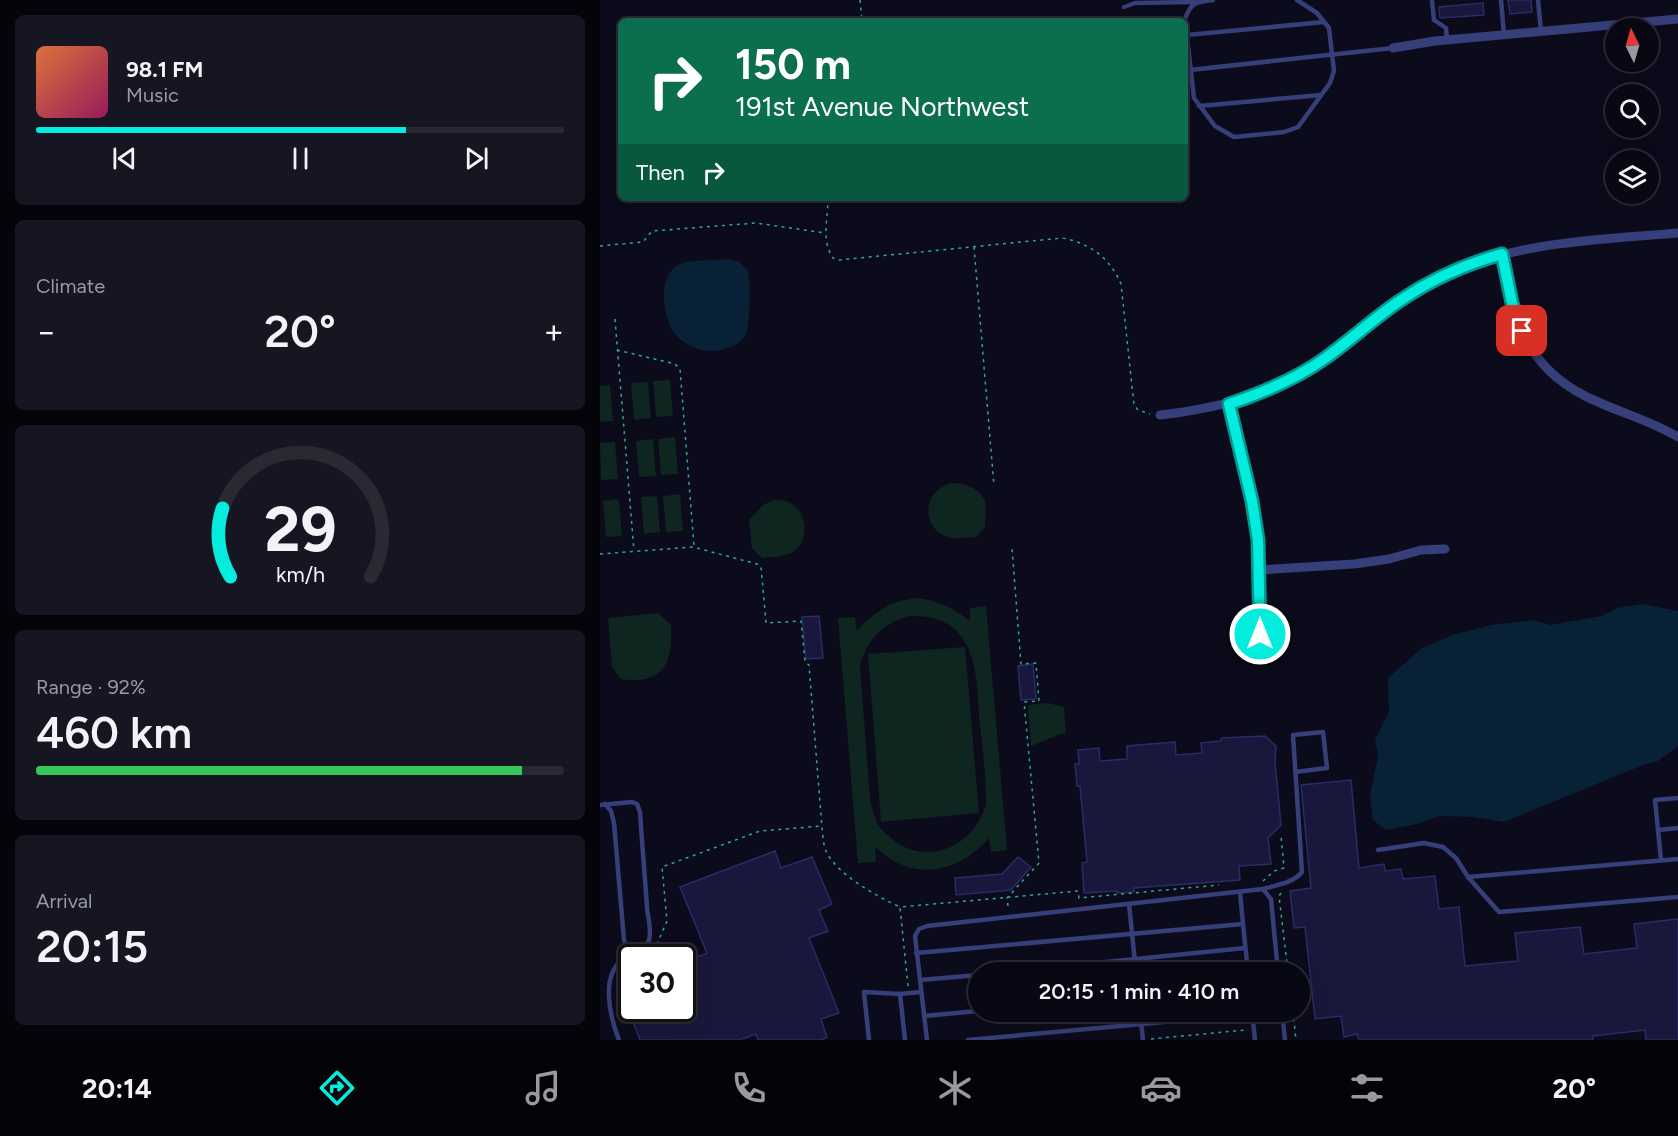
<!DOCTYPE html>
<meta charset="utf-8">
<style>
:root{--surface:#080814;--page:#161622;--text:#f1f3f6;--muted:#989aa0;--line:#292934;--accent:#04ecdd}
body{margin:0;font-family:Figtree,sans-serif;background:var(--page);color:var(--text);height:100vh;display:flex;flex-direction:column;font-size:22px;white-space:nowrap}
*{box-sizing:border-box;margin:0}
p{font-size:20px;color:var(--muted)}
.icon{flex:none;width:33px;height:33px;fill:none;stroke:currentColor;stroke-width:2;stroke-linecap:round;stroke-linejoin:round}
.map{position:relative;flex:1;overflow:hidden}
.details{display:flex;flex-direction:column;gap:15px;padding:15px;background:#04040b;width:600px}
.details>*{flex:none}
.top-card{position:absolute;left:18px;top:18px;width:570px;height:183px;border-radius:9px;box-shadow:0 6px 24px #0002,0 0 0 2px var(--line);background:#0b6e4f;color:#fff;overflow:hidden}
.needle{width:39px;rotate:355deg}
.controls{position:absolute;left:1005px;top:18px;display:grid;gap:12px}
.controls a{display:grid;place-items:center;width:54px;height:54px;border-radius:50%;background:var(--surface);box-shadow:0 6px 24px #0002,0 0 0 2px var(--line);font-size:30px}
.speed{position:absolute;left:18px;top:944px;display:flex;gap:12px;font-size:30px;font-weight:700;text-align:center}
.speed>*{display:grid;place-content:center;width:78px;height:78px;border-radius:50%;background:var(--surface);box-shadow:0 6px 24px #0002,0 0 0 2px var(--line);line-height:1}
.speed .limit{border:3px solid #111;border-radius:9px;background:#fff;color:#111}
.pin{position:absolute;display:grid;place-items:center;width:51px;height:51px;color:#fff;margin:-26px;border-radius:12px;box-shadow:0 3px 9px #0006}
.me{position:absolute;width:66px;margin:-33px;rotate:0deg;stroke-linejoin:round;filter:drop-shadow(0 0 4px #0008)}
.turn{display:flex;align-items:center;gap:21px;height:126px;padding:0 18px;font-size:27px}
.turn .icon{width:78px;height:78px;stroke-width:2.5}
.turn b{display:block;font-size:42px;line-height:51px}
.then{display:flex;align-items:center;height:57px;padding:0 18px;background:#0003;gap:12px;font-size:22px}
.big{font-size:45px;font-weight:600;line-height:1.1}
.details .widget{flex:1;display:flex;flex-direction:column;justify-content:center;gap:9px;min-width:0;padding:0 21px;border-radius:9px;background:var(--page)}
.details .dial{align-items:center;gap:0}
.dial svg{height:156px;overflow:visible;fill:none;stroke:var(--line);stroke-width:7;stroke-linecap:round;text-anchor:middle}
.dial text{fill:var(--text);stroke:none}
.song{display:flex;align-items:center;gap:18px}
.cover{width:72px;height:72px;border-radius:9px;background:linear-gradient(135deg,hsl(20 70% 55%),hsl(330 70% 35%))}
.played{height:6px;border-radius:3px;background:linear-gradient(90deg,var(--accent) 70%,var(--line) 70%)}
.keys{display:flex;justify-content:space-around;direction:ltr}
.heat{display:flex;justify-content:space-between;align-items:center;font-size:33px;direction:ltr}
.charge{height:9px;border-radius:4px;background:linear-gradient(90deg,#34c759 92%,var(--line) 0)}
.trip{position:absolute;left:368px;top:962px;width:342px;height:60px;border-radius:30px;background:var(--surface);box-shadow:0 6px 24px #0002,0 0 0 2px var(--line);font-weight:600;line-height:60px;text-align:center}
.menu{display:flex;height:96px;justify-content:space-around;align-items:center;background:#030308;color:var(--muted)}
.menu .icon{width:42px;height:42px}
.menu .on{color:var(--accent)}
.menu b{font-size:27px;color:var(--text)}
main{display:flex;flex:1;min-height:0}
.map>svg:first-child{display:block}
.green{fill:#0e2520;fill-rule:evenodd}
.water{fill:#092136}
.building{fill:#19173b;stroke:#2c2a67;stroke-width:1.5}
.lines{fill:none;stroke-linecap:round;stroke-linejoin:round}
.path{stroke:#2eaa8e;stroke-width:1.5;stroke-dasharray:3 4.5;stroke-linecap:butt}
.service{stroke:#363f79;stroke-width:4.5}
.minor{stroke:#363f79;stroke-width:9}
.route-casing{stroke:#039990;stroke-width:15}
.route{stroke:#04ecdd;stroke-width:10}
</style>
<main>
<section class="details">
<div class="widget">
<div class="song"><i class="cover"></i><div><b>98.1 FM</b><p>Music</p></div></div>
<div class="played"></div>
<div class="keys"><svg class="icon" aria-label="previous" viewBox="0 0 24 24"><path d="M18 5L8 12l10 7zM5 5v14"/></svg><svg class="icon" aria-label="pause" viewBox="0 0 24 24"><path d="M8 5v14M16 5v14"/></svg><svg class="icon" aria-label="next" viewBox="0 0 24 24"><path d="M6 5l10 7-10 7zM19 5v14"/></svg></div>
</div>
<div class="widget"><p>Climate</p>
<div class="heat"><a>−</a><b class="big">20°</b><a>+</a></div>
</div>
<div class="widget dial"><svg viewBox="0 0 100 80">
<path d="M14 69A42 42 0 1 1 86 69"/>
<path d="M14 69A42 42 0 0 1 10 34" stroke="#04ecdd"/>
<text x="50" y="56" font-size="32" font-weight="700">29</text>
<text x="50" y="72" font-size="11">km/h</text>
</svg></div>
<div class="widget"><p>Range · 92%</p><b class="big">460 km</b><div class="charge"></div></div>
<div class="widget"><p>Arrival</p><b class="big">20:15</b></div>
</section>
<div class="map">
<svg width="1078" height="1040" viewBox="0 0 1078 1040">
<rect width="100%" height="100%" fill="#0b0b1b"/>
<g class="green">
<polygon points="70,380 73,416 56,417 53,381"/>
<polygon points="48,382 51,418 34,420 31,383"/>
<polygon points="10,385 13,421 0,422 0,386"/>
<polygon points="75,437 78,474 61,475 58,439"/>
<polygon points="53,439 56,476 39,477 36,441"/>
<polygon points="15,442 18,479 1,480 0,443"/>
<path d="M351 483C364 483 379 487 385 501 387 508 385 520 385 527L376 537C369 537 359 539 352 538 328 534 320 506 338 490 341 487 347 485 351 483Z"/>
<polygon points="80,494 83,531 66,532 63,496"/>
<polygon points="57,496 60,532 44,534 41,497"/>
<polygon points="19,499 22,536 6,537 3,501"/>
<path d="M174 500C178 500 184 500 188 502 209 510 210 543 191 553 183 557 171 557 162 558L152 548 149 520 163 505Z"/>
<path d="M318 598C339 601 353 608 370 621V608L386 606 407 850 391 852 389 838C369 861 340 876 308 867 296 864 285 855 275 847L276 862 258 863 238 618 255 617 257 630C275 612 291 600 318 598ZM311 616C379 615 376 674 380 725 383 751 386 777 386 804 376 843 331 867 296 842 290 837 283 832 279 826 274 818 272 808 270 799L260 666C267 639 283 622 311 616Z"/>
<path d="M58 613 71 625C73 663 64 685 21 679L12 667 8 618Z"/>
<polygon points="365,647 379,813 281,822 268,654"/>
<polygon points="448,703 464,707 466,732 431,746 428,705"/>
</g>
<g class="water">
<path d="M112 260C120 260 132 258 139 262 142 264 147 269 148 272 151 282 150 328 145 336 140 345 123 351 113 351 98 352 81 343 73 331 63 314 58 280 76 266 84 260 102 261 112 260Z"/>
<polygon points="1043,604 1078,611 1078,746 1058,761 1043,765 904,822 873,817 839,816 817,824 786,830 773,820 770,796 778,756 775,740 789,711 788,678 822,648 852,635 892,625 934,620 950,625 1002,616 1017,608"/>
</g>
<g class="building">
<polygon points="908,0 931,0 932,12 910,14"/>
<polygon points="883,3 884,15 840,18 839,7"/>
<polygon points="219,616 223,658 206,659 202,617"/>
<polygon points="433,664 436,699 421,700 418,666"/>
<polygon points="665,736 676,746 675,762 681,825 668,838 671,864 639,866 640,880 534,888 534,892 517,893 517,891 484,893 482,863 487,862 480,786 477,786 475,764 479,764 478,750 499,748 500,761 527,759 527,746 575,742 576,755 602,753 601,743 620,741 622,738"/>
<polygon points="751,780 759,868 784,864 785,871 801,869 803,879 835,876 839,909 859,907 865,966 918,961 915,933 980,927 984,954 1037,948 1034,924 1078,919 1078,1040 1046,1040 1045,1030 993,1036 993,1040 759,1040 757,1034 744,1037 741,1016 715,1019 705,927 694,928 690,891 711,888 701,785"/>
<polygon points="175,851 181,868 212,857 232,904 219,910 228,931 209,938 239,1013 221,1019 227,1037 221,1040 158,1040 156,1034 139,1040 40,1040 19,986 32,982 32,1008 82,1008 82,963 107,953 80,887"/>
<polygon points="418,857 431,867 411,890 356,895 355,878 402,874"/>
</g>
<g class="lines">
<g class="path">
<polyline points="260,0 262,21"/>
<path d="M228 198C228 218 221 241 233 258L239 260 462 238C490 243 510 258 521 284L534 405 538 410 550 414"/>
<polyline points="0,246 43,242 52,231 156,223 225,233"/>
<polyline points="374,247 394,486"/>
<polyline points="15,319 34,551"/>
<polyline points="17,350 75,364 80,369 94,546"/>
<path d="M0 554 93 547 157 564 161 567 166 623 201 621 205 662 209 665 222 828C223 835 223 844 226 851 236 874 278 897 300 907"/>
<polyline points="663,881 674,871 684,868 681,835"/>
<polyline points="681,893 679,896 688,972"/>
<polyline points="408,906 407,898 439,863 424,702 439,701 436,663 421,664 412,548"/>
<polyline points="49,957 54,951 67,921 62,867 160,831 221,826"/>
<polyline points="308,986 300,907 478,891 479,898 619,885"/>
<polyline points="693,1011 696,1040"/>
<polyline points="551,1039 645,1030"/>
</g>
<g class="service">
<path d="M613 0C596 2 591 2 585 19L594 98 615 126 634 137 684 132 698 127 730 83 734 71 729 28 717 13 697 0"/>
<polyline points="832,0 834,20 846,28 847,40"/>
<polyline points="901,0 904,35"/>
<polyline points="938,0 941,31"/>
<polyline points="524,7 535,3 596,2"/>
<polyline points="587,35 724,22"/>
<polyline points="590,70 793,48"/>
<polyline points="599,106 721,95"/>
<polyline points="5,804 11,811 14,823 24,940 30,955"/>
<path d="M0 805 32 802 37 804 40 812C42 844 45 876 47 908 48 917 52 932 49 940 45 952 32 953 23 959 0 976 10 1017 19 1040"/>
<polyline points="1058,830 1078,828"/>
<polyline points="778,850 824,843 843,847 856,858 868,877 899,912 1078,897"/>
<polyline points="1061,860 1055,800 1078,798"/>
<polyline points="868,877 1078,859"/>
<path d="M663 889C677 885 693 883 702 872L693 735 723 732 727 768 695 772"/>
<polyline points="529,904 536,972"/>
<polyline points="643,924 648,972"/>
<polyline points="316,953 643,924 640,892"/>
<polyline points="406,972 645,948"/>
<polyline points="320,980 378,975"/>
<polyline points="300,994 321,992"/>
<polyline points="540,1011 543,1040"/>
<polyline points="652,1011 655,1040"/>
<polyline points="682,1011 685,1040"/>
<polyline points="324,1016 378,1011"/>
<polyline points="269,1040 264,992 300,994 305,1040"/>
<polyline points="327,1040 315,936 319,929 327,926 663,889 671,899 678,972"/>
<polyline points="368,1040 652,1014"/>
</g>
<g class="minor">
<polyline points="793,48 835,41 1078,19"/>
<path d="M901 254C917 324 925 371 998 402 1025 414 1053 422 1078 437"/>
<polyline points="629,404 652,501 658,540 660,634"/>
<path d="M560 415C620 408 671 395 722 360 761 334 795 300 838 279 912 241 996 240 1078 233"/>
<polyline points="660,570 754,564 789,559 821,550 845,549"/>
</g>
</g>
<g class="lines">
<g class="route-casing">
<path id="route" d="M660 634 658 540 652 501 629 404C662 393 696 379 724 359 751 340 774 318 801 300 832 279 866 264 902 254L912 303 922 331"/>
</g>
<use href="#route" class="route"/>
</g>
</svg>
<div class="controls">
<a><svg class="needle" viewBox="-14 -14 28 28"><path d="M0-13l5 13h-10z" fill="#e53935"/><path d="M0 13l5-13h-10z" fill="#989aa0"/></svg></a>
<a><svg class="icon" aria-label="search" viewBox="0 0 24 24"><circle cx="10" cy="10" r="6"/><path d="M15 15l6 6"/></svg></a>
<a><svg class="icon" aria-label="layers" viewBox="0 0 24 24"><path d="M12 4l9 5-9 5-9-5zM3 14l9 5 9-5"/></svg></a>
</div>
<div class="speed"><div class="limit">30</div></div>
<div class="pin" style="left:922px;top:331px;background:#d93025"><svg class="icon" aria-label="arrive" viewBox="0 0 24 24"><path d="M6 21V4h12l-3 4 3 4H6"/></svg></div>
<svg class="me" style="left:660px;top:634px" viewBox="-20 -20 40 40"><circle r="17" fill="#04ecdd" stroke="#fff" stroke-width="3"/><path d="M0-11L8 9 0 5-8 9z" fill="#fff"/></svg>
<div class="trip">20:15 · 1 min · 410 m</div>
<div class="top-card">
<div class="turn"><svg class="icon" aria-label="right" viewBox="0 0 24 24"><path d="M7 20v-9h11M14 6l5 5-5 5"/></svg><div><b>150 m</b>191st Avenue Northwest</div></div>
<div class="then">Then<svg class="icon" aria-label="right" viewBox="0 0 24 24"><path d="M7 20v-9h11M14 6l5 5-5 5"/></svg></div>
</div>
</div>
</main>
<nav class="menu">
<b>20:14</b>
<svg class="icon on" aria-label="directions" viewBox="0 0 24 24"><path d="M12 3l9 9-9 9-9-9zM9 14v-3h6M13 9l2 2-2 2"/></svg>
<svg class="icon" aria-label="music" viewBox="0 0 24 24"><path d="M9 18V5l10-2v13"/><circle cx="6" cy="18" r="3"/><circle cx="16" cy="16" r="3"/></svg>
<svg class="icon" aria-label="phone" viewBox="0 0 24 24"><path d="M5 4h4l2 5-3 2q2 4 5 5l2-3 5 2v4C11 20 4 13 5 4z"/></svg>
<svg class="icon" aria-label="climate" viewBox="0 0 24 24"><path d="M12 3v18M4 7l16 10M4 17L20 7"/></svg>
<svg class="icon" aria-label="car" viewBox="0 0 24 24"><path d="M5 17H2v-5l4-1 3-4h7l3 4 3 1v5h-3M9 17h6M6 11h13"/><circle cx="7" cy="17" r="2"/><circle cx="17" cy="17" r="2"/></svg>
<svg class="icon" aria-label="filters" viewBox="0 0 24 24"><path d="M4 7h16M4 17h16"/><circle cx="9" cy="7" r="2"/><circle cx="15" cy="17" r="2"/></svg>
<b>20°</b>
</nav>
